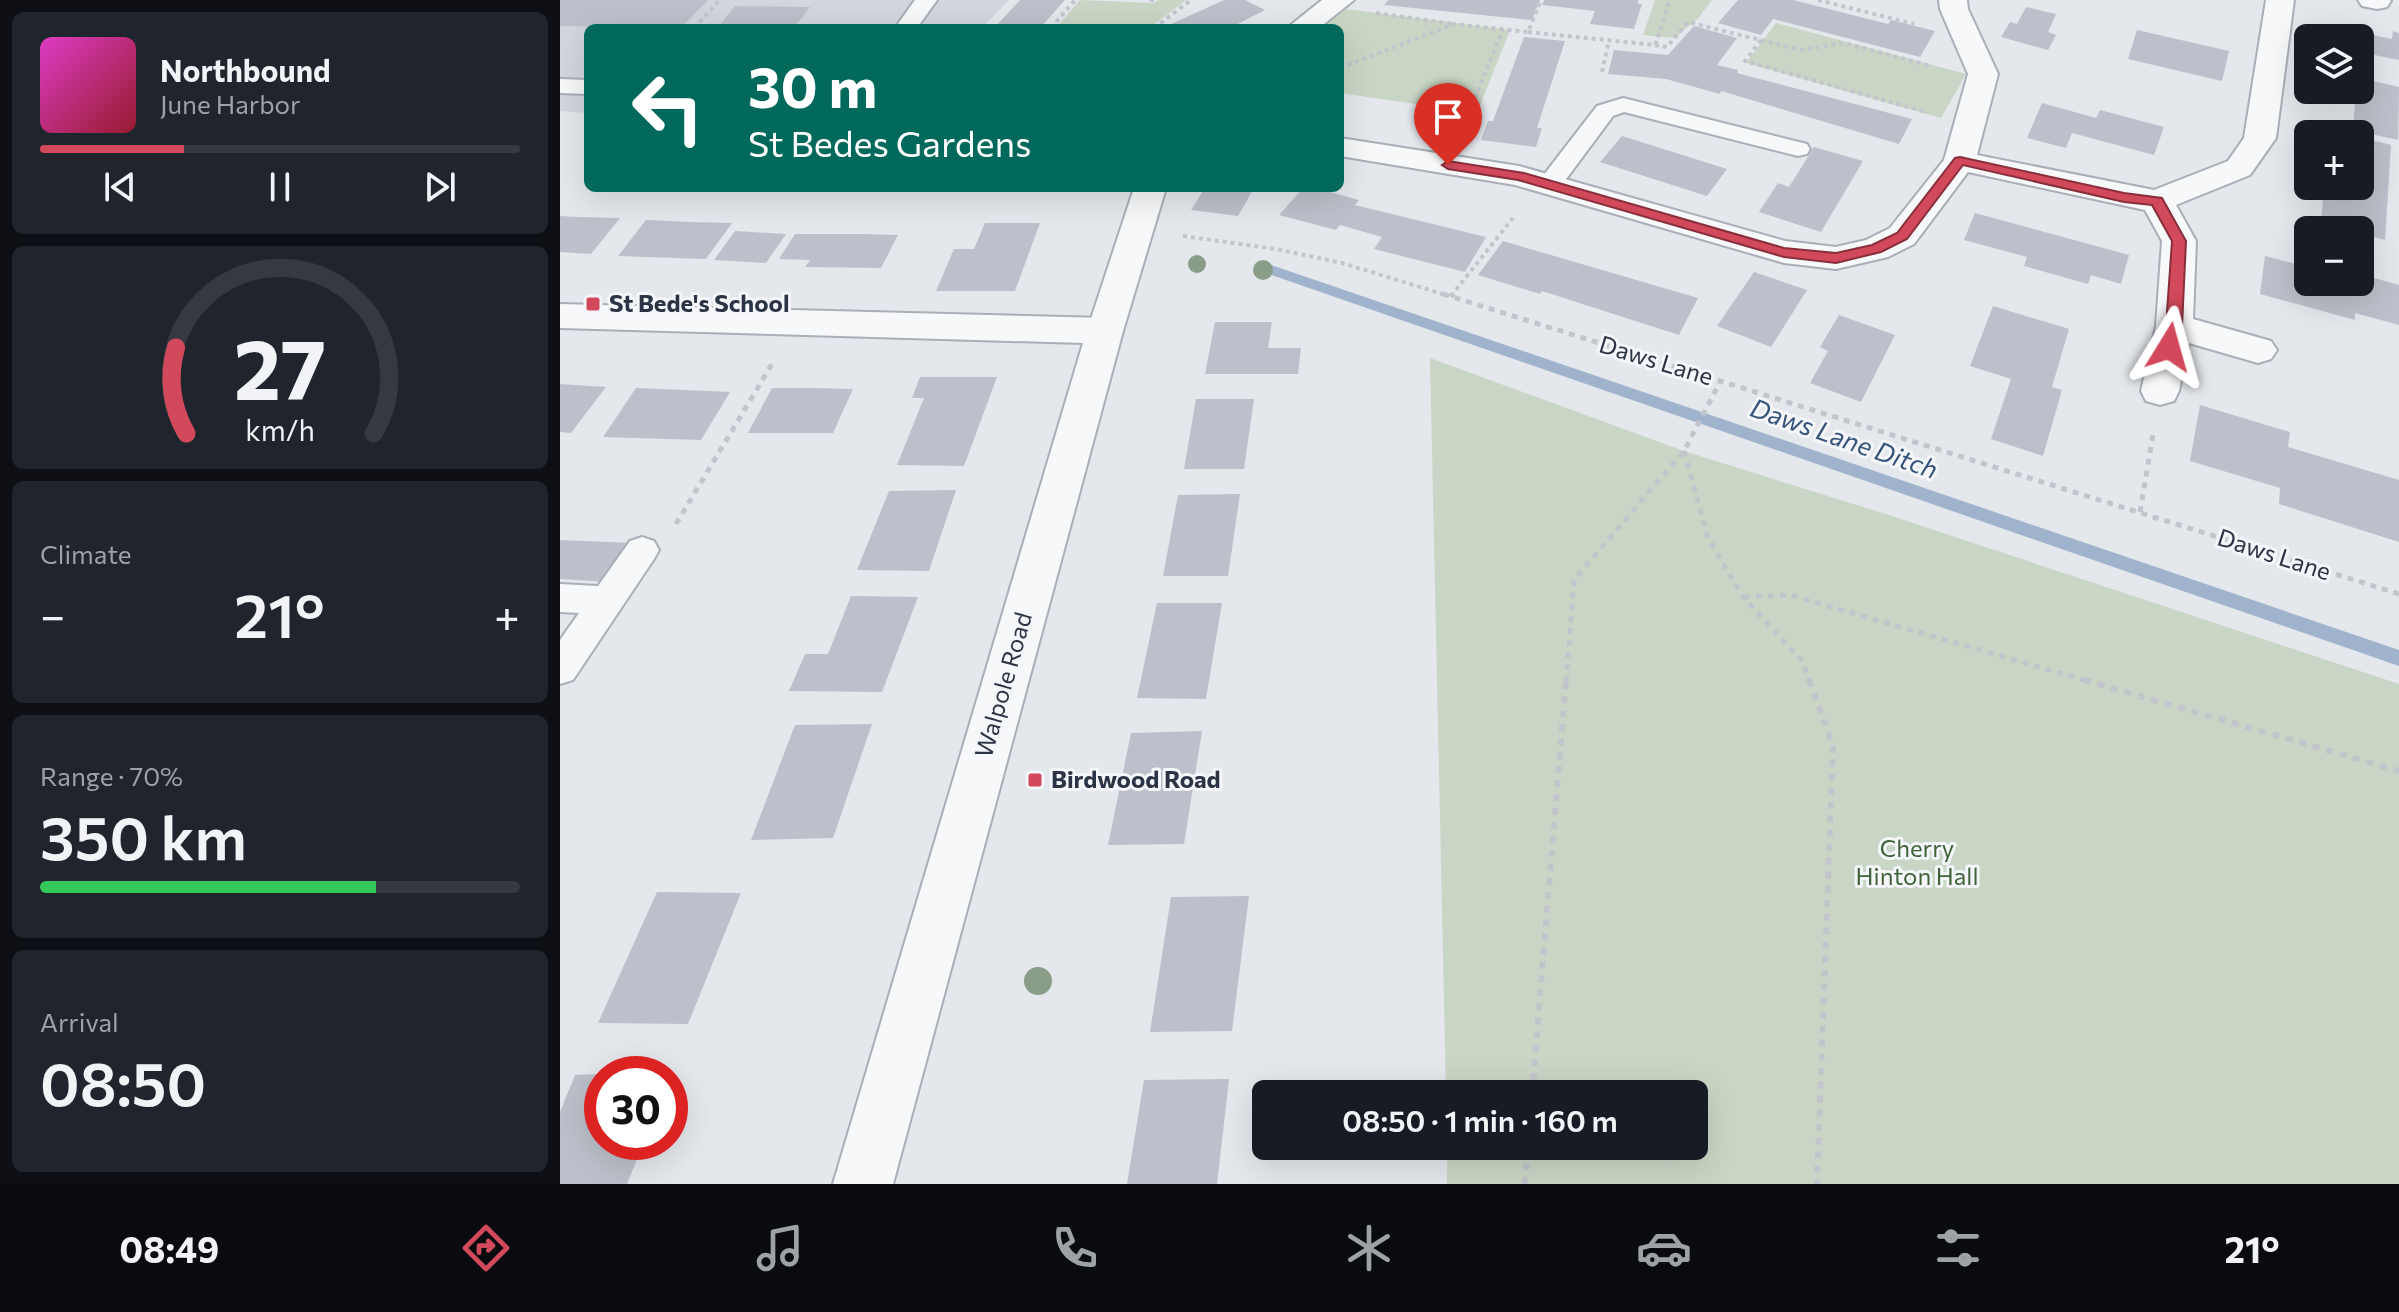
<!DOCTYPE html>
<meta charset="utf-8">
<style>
:root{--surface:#171b24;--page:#20242c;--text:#f1f3f6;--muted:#9ea1a6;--line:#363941;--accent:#d1495b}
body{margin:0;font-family:Commissioner,sans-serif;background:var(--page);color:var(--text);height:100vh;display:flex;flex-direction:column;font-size:30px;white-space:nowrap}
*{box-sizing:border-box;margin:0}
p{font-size:26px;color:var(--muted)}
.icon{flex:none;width:44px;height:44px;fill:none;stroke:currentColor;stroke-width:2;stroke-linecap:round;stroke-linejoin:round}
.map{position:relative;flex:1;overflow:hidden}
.details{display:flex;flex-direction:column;gap:12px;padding:12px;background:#0d0f14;width:560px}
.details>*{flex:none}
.hud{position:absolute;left:24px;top:24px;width:760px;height:168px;border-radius:12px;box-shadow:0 8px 32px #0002;background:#00695c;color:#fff;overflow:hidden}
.controls{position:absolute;left:1734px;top:24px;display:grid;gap:16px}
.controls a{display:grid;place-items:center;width:80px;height:80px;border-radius:12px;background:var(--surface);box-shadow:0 8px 32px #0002;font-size:40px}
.speed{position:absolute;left:24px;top:1056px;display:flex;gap:16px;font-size:40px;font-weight:700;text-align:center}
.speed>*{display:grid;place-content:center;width:104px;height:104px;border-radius:50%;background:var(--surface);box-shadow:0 8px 32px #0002;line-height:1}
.speed .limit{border:12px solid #d22;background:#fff;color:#111}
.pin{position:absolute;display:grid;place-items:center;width:68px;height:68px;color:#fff;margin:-82px -34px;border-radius:50% 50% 50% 0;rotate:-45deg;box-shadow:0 0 8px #0007}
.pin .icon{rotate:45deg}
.me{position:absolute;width:88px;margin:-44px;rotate:8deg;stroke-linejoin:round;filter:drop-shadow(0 0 6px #0008)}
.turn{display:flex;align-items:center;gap:28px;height:168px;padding:0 32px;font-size:36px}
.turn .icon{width:104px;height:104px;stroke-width:2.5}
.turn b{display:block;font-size:56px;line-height:68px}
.big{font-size:60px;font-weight:600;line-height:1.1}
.details .widget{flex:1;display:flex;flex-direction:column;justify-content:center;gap:12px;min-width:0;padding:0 28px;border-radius:12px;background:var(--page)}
.details .dial{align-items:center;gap:0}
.dial svg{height:208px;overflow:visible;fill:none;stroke:var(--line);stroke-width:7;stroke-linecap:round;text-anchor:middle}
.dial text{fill:var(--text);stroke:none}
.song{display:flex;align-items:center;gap:24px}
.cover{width:96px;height:96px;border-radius:12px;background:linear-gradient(135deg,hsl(310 70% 55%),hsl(350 70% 35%))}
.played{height:8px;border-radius:4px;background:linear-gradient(90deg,var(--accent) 30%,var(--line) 30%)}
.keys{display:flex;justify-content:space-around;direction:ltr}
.heat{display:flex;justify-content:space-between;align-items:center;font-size:44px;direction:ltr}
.charge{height:12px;border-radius:6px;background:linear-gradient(90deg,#34c759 70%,var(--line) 0)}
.trip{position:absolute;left:692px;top:1080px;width:456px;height:80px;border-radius:12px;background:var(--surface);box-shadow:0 8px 32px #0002;font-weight:600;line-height:80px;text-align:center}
.tabs{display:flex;height:128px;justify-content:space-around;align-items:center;background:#090b0e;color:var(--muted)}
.tabs .icon{width:56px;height:56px}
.tabs .active{color:var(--accent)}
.tabs b{font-size:36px;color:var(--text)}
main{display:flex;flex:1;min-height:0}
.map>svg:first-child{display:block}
.built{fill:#d2d6de}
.green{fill:#c9d6c5}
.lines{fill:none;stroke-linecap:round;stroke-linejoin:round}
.stream{fill:#9fb4cc;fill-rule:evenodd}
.building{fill:#bbc0ca}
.service-casing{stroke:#a9aeb7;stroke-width:4}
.minor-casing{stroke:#a9aeb7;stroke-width:4}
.tertiary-casing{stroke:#a9aeb7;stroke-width:4}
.path-far2{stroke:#c2c5cb;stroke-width:4;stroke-dasharray:4 4;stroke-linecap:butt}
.path-far1{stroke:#c2c5cb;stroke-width:5;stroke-dasharray:6 6;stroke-linecap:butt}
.path{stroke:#c2c5cb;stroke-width:6;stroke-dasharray:7 7;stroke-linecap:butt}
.service{fill:#f7f8fa;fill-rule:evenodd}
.minor{fill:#f7f8fa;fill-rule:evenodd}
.tertiary{fill:#f7f8fa;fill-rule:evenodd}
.tree{fill:#899d89}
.route{fill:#d1495b;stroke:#882f3b;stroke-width:2}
.poi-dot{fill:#d1495b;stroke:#f4f6f9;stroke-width:3}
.labels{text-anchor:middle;stroke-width:6;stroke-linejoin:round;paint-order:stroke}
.poi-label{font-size:24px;font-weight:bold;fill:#2b3445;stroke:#f4f6f9;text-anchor:start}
.street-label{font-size:24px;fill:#2b3445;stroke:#f4f6f9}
.park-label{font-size:24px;fill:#3f6138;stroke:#f4f6f9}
.water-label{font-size:26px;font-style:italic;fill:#34527a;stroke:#f4f6f9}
</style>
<main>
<section class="details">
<div class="widget">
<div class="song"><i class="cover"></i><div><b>Northbound</b><p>June Harbor</p></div></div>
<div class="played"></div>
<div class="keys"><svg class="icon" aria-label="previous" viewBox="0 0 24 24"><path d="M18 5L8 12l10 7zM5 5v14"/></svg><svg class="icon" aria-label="pause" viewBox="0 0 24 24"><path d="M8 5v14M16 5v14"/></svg><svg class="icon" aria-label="next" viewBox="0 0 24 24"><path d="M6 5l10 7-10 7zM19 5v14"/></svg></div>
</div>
<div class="widget dial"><svg viewBox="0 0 100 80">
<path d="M14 69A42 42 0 1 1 86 69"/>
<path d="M14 69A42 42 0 0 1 10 36" stroke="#d1495b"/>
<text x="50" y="56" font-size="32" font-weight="700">27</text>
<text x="50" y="72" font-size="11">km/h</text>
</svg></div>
<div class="widget"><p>Climate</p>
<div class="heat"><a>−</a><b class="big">21°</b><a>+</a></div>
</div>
<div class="widget"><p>Range · 70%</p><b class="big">350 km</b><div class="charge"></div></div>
<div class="widget"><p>Arrival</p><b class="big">08:50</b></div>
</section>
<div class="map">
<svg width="1839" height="1184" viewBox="0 0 1839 1184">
<rect width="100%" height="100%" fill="#e4e7ec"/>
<polygon class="built" points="0,0 449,0 422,28 28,28 28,113 0,111"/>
<g class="green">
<polygon points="520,0 594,3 598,0 626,0 589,28 496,28"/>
<polygon points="1095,0 1152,0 1139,17 1115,38 1083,35"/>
<polygon points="786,9 950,30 917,113 780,93 780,28 760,28"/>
<polygon points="1216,23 1406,74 1381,118 1186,63"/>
<polygon points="870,358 1124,451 1332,516 1839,684 1839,1184 887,1184 887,1146 1134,1146 1134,1094 886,1094"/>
</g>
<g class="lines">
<polygon class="stream" points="711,265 1839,650 1839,666 706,273 706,267"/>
</g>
<g class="building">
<polygon points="0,0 148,0 121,28 0,26"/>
<polygon points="460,0 505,0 480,28 434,28"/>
<polygon points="664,0 685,0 705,10 670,28 607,26"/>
<polygon points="828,0 980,0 972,20 824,5"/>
<polygon points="984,0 1078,0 1078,4 1082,4 1074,29 1030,24 1035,11 982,5"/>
<polygon points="1178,0 1233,0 1328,24 1331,20 1375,31 1360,57 1213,19 1201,35 1158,23"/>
<polygon points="175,6 250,7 234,28 157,28"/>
<polygon points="1466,7 1496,14 1488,32 1496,35 1488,50 1441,37 1450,22 1457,24"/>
<polygon points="1134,26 1177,38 1157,65 1178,70 1177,73 1352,119 1339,144 1161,91 1160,94 1106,79 1048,74 1054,50 1108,55"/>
<polygon points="1779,28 1832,39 1833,31 1839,33 1839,60 1800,52 1800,38 1778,38"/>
<polygon points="1577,30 1669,51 1662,81 1568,59"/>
<polygon points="964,37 1005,41 977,128 982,128 976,147 921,140 928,121 933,121"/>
<polygon points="1800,78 1839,87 1838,140 1793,130 1796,90 1800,90"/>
<polygon points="1482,103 1536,118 1540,110 1604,127 1594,155 1512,133 1506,148 1467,138"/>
<polygon points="1062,136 1167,169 1147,196 1040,162"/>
<polygon points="1800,137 1831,145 1825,240 1800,233 1800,230 1761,223 1764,186 1779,190 1780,186 1800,186"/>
<polygon points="1254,147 1303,161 1261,232 1199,212 1218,183 1229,187"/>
<polygon points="645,188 694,188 678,216 631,210"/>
<polygon points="743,188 756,188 799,200 795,205 926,237 905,272 814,249 822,237 780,225 776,230 719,215"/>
<polygon points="1415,213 1569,255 1561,284 1531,275 1528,284 1464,266 1467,257 1404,240"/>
<polygon points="0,216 17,217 60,218 31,254 0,252"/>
<polygon points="86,220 129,222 172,223 146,259 58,256"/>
<polygon points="425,223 480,223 455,291 376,291 394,249 414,249"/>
<polygon points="175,231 226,234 206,263 154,260"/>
<polygon points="235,234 302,234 338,235 321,268 245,267 250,260 219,259"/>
<polygon points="943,241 1138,298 1119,335 982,291 980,294 918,275"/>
<polygon points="1705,256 1748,267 1748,282 1800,282 1800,274 1839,285 1839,325 1795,313 1795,320 1700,294"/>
<polygon points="1194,272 1247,290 1211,347 1157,326"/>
<polygon points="1433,306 1509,329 1492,387 1502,390 1483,456 1431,439 1451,379 1410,366"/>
<polygon points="1279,315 1335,335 1301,402 1250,383 1268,351 1260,347"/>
<polygon points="655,322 712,322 708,348 741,348 738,374 645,374"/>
<polygon points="360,377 437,377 404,466 337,465 364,398 352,398"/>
<polygon points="0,384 46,387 11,433 0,432"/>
<polygon points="76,388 125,390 170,392 141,440 43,437"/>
<polygon points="212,388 254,388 293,389 273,433 188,433"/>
<polygon points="636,399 694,399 684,469 624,469"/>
<polygon points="1640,405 1730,432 1728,447 1839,480 1839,542 1719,504 1720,488 1630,461"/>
<polygon points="396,490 369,571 297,570 329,491"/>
<polygon points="680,494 668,576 603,576 618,495"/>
<polygon points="0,540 73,543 48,582 0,579"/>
<polygon points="291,596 358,597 322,692 229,691 245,654 268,654"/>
<polygon points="597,603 662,603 646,699 577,698"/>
<polygon points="312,724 273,838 191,840 235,725"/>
<polygon points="642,731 624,844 548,845 571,733"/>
<polygon points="97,892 181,893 128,1024 38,1023"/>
<polygon points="689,896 672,1031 590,1032 611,897"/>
<polygon points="42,1074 42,1142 84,1142 81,1149 67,1184 0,1184 0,1112 15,1075"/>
<polygon points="669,1079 657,1184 567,1184 584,1080"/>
</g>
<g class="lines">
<g class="service-casing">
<g id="service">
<polygon points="355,0 377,0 357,28 335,28"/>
<polygon points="0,79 28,80 28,94 0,93"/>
<polygon points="1063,98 1247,144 1250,149 1247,154 1238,156 1064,112 1053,116 998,190 980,190 976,185 1037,106"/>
<polygon points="82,537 94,541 99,550 94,559 13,680 0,684 0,640 19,613 0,612 0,584 38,586 70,541"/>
</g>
</g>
<g class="minor-casing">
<g id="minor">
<polygon points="762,0 794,0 759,28 727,28"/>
<polygon points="1379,0 1407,0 1408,9 1438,74 1417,155 1594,190 1668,161 1684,138 1706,0 1734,0 1716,138 1690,175 1616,205 1636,241 1633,319 1711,341 1717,350 1711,359 1698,363 1629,343 1619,391 1614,401 1600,405 1586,401 1581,391 1596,326 1602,241 1585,210 1408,172 1354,244 1328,257 1276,269 1224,263 955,185 780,156 780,138 959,166 1225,241 1276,247 1306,240 1330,228 1384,160 1408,74 1380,9"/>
<polygon points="1798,0 1830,0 1831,1 1827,7 1817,9 1802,6"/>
<polygon points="574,188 606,188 563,331 558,340 545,344 532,340 527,331"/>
</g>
</g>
<g class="tertiary-casing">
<polygon id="tertiary" points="0,304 545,318 558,322 563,331 333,1184 273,1184 523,343 0,328"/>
</g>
<g class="path-far2">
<polyline points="590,0 594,0"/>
<polyline points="1258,0 1354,24"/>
<polyline points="816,13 893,24"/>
<polyline points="134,28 160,0"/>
<polyline points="491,28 515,0"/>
<polyline points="594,28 631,0"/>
<polyline points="968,32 1095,45 1110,0"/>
<polyline points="1201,40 1185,61 1366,112"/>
<polyline points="1095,45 1107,47 1128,22 1240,50 1284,43 1371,66"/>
<polyline points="780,68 894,24 968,32 981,0"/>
<polyline points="1042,72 1049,40"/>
<polyline points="903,128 943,29"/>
<polyline points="623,236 716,249 782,263 889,296"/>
<polyline points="891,296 953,218"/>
</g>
<g class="path-far1">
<polyline points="883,294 1839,594"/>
<polyline points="891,297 893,294"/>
<polyline points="1124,451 1148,538 1183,597 1242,661 1250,682"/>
<polyline points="1580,512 1593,434"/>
<polyline points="116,524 212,364"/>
<polyline points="1184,597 1230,595 1531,682"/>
<polyline points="1006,682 1014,580 1124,451 1160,382"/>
</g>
<g class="path">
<polyline points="1249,680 1273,746 1257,1184"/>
<polyline points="1524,680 1839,771"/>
<polyline points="972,1094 1006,680"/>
<polyline points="965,1184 968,1146"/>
</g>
<use href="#service" class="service"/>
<use href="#minor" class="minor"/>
<use href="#tertiary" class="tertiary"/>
</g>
<g class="tree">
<circle cx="637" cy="264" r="9"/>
<circle cx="703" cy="270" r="10"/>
<circle cx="478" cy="981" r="14"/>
</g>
<polygon class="route" points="1400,157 1564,193 1602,198 1626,241 1622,326 1615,351 1604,351 1602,347 1606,326 1612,241 1592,205 1564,202 1403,165 1347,239 1321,252 1276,263 1224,257 958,180 888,169 882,165 888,161 964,173 1224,248 1276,253 1312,245 1337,233 1395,158"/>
<g class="poi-dot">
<rect x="25" y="296" width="16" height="16" rx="4"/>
<rect x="467" y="772" width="16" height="16" rx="4"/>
</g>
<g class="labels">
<g class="poi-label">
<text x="49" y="312">St Bede's School</text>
<text x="491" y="788">Birdwood Road</text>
</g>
<g class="street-label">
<text transform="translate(1096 361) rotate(17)" y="8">Daws Lane</text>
<text transform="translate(1714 555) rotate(18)" y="8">Daws Lane</text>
<text transform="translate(444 685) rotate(-74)" y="8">Walpole Road</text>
</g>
<g class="park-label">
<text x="1357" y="857">Cherry<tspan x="1357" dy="28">Hinton Hall</tspan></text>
</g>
<g class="water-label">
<text transform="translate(1284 439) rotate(19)" y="9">Daws Lane Ditch</text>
</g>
</g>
</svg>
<div class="controls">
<a><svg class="icon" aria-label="layers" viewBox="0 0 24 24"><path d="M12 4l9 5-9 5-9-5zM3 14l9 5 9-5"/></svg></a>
<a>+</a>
<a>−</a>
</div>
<div class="speed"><div class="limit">30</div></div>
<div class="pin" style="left:888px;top:165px;background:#d93025"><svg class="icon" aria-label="arrive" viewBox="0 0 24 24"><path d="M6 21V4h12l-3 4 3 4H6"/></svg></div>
<svg class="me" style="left:1609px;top:347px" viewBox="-20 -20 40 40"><path d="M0-17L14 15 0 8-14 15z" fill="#d1495b" stroke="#fff" stroke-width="4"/></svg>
<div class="trip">08:50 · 1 min · 160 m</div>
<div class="hud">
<div class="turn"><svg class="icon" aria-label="left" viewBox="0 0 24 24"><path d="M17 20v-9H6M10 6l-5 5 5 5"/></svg><div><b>30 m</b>St Bedes Gardens</div></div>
</div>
</div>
</main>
<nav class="tabs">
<b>08:49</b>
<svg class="icon active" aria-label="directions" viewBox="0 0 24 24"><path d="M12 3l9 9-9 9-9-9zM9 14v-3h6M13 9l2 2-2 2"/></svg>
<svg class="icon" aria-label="music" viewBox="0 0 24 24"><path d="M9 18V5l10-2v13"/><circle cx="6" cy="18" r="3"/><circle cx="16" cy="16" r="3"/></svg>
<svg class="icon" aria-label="phone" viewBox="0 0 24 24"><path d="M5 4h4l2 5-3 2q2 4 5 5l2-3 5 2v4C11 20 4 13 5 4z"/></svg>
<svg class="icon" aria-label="climate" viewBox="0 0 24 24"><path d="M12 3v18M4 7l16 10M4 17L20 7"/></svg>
<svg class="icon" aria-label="car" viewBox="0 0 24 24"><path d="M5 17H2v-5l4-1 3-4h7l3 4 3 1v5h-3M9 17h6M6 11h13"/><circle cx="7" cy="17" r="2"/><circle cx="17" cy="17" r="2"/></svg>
<svg class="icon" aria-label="filters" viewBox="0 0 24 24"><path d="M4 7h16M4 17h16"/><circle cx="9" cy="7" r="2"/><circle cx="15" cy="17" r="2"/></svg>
<b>21°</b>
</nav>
